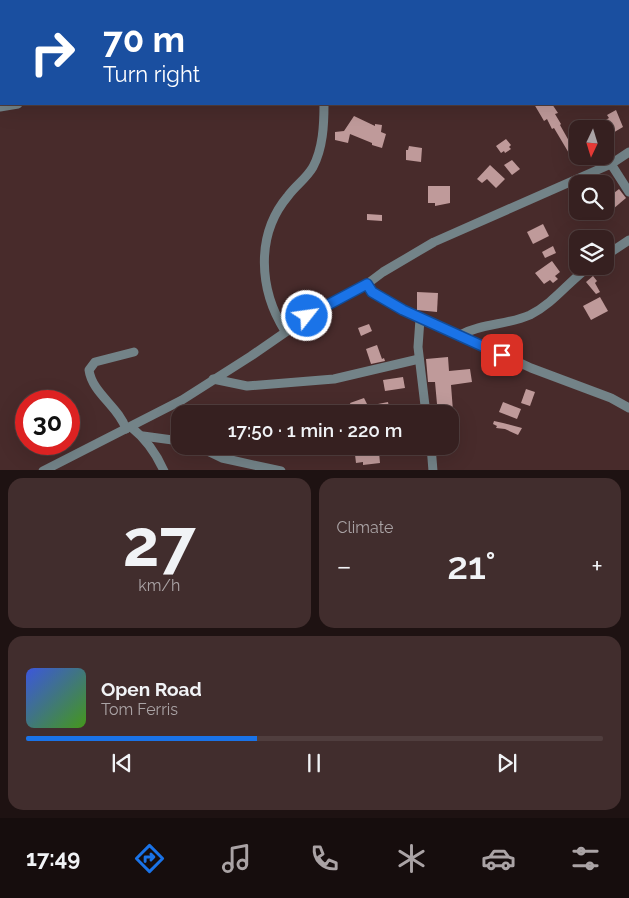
<!DOCTYPE html>
<meta charset="utf-8">
<style>
:root{--surface:#362020;--page:#412d2d;--text:#f1f3f6;--muted:#aaa3a5;--line:#503e3e;--accent:#1a73e8}
body{margin:0;font-family:Raleway,sans-serif;background:var(--page);color:var(--text);height:100vh;display:flex;flex-direction:column;font-size:19px;white-space:nowrap}
*{box-sizing:border-box;margin:0}
p{font-size:16px;color:var(--muted)}
.icon{flex:none;width:28px;height:28px;fill:none;stroke:currentColor;stroke-width:2;stroke-linecap:round;stroke-linejoin:round}
.map{position:relative;height:470px;overflow:hidden}
.drawer{display:flex;flex-direction:column;gap:8px;padding:8px;background:#1e1212;flex:1}
.drawer>*{flex:none}
.guide{position:absolute;left:0px;top:0px;width:630px;height:105px;box-shadow:0 5px 20px #0002,0 0 0 1px var(--line);background:#1a4fa0;color:#fff;overflow:hidden}
.needle{width:32px;rotate:184deg}
.fabs{position:absolute;left:569px;top:120px;display:grid;gap:10px}
.fabs a{display:grid;place-items:center;width:45px;height:45px;border-radius:10px;background:var(--surface);box-shadow:0 5px 20px #0002,0 0 0 1px var(--line);font-size:25px}
.speed{position:absolute;left:15px;top:390px;display:flex;gap:10px;font-size:25px;font-weight:700;text-align:center}
.speed>*{display:grid;place-content:center;width:65px;height:65px;border-radius:50%;background:var(--surface);box-shadow:0 5px 20px #0002,0 0 0 1px var(--line);line-height:1}
.speed .limit{border:8px solid #d22;background:#fff;color:#111}
.pin{position:absolute;display:grid;place-items:center;width:42px;height:42px;color:#fff;margin:-21px;border-radius:10px;box-shadow:0 2px 8px #0006}
.me{position:absolute;width:55px;margin:-28px;rotate:60deg;stroke-linejoin:round;filter:drop-shadow(0 0 4px #0008)}
.turn{display:flex;align-items:center;gap:18px;height:105px;padding:0 20px;font-size:22px}
.turn .icon{width:65px;height:65px;stroke-width:2.5}
.turn b{display:block;font-size:35px;line-height:42px}
.big{font-size:38px;font-weight:600;line-height:1.1}
.drawer .tile{flex:1;display:flex;flex-direction:column;justify-content:center;gap:8px;min-width:0;padding:0 18px;border-radius:15px;background:var(--page)}
.drawer .dial{align-items:center;gap:0}
.dial b{font-size:65px;line-height:1}
.song{display:flex;align-items:center;gap:15px}
.cover{width:60px;height:60px;border-radius:8px;background:linear-gradient(135deg,hsl(230 70% 55%),hsl(100 70% 35%))}
.played{height:5px;border-radius:2px;background:linear-gradient(90deg,var(--accent) 40%,var(--line) 40%)}
.keys{display:flex;justify-content:space-around;direction:ltr}
.heat{display:flex;justify-content:space-between;align-items:center;font-size:28px;direction:ltr}
.drawer .tiles{flex:1;display:grid;gap:8px;grid-template-columns:1fr 1fr}
.tile:last-child{grid-column:span 2}
.trip{position:absolute;left:171px;top:405px;width:288px;height:50px;border-radius:15px;background:var(--surface);box-shadow:0 5px 20px #0002,0 0 0 1px var(--line);font-weight:600;line-height:50px;text-align:center}
.tabs{display:flex;height:80px;justify-content:space-around;align-items:center;background:#160d0d;color:var(--muted)}
.tabs .icon{width:35px;height:35px}
.tabs .on{color:var(--accent)}
.tabs b{font-size:22px;color:var(--text)}
.map>svg:first-child{display:block}
.building{fill:#bf9a9a}
.lines{fill:none;stroke-linecap:round;stroke-linejoin:round}
.minor{stroke:#738388;stroke-width:9}
.route-casing{stroke:#114b97;stroke-width:12}
.route{stroke:#1a73e8;stroke-width:9}
</style>
<div class="map">
<svg width="629" height="471" viewBox="0 0 629 471">
<rect width="100%" height="100%" fill="#482b2b"/>
<g class="building">
<polygon points="534,104 552,104 558,113 555,114 561,124 560,125 569,141 578,137 578,148 573,149 578,157 573,160 554,128 552,129 547,119 544,121"/>
<polygon points="616,110 623,127 611,134 604,121 609,118 607,115"/>
<polygon points="354,116 375,126 375,124 382,125 381,132 386,134 382,148 372,145 372,143 350,134 348,143 335,140 335,132 344,131"/>
<polygon points="589,119 592,127 581,129 579,122"/>
<polygon points="506,139 511,145 509,147 511,149 505,153 504,151 501,153 496,146"/>
<polygon points="409,146 422,148 421,162 406,160 406,150 408,150"/>
<polygon points="512,160 520,169 512,175 504,165"/>
<polygon points="490,165 505,179 496,188 487,179 482,183 477,179"/>
<polygon points="428,186 450,186 450,203 435,206 435,203 428,203"/>
<polygon points="619,189 626,198 613,209 605,200"/>
<polygon points="367,214 382,215 382,221 367,220"/>
<polygon points="543,224 549,236 533,244 527,232"/>
<polygon points="553,246 556,253 545,258 542,252"/>
<polygon points="552,261 560,272 555,276 558,279 553,283 550,280 544,284 535,273"/>
<polygon points="593,276 597,281 595,283 600,292 596,294 586,282"/>
<polygon points="417,292 438,293 437,312 417,310"/>
<polygon points="600,297 608,311 591,320 583,306"/>
<polygon points="369,324 372,331 361,336 358,328"/>
<polygon points="377,345 382,359 384,358 385,361 371,364 366,349"/>
<polygon points="448,357 449,371 470,369 472,382 451,385 453,411 435,413 434,405 437,404 435,382 428,382 426,359"/>
<polygon points="403,377 405,388 385,391 383,380"/>
<polygon points="526,389 535,392 530,406 521,403"/>
<polygon points="364,398 368,406 388,402 390,412 354,414 350,403"/>
<polygon points="503,402 521,409 517,419 499,412"/>
<polygon points="494,421 503,423 522,428 518,435 505,429 496,428 497,426 493,424"/>
<polygon points="354,446 381,446 382,451 379,452 380,463 363,465 363,462 356,463"/>
</g>
<g class="lines">
<g class="minor">
<polyline points="526,0 526,1"/>
<polyline points="5,1 6,0"/>
<polyline points="221,1 222,0"/>
<polyline points="307,1 307,0"/>
<polyline points="463,1 465,0"/>
<polyline points="0,11 1,8"/>
<polyline points="0,24 1,24"/>
<polyline points="0,107 18,104"/>
<polyline points="611,164 629,192"/>
<polyline points="605,256 629,240"/>
<polyline points="367,284 372,292 420,319 460,335 531,368 611,398 629,408"/>
<polyline points="420,319 418,347 426,414"/>
<path d="M285 331C259 290 255 235 288 196 296 185 306 179 313 167 323 148 324 125 324 104"/>
<path d="M460 335C482 323 508 325 530 315 554 303 569 281 590 266"/>
<polyline points="213,379 247,386 334,379 419,359"/>
<path d="M131 427C146 439 156 453 164 471"/>
<path d="M126 429C119 407 92 393 89 370L95 362 134 352"/>
<polyline points="143,436 180,441"/>
<polyline points="197,446 222,458 281,471"/>
<polyline points="431,446 433,471"/>
<polyline points="43,471 182,400 251,356 319,309 367,284 383,272 434,242 611,164 629,152"/>
</g>
</g>
<g class="lines">
<g class="route-casing">
<polyline id="route" points="307,316 367,284 372,292 403,310 502,355"/>
</g>
<use href="#route" class="route"/>
</g>
</svg>
<div class="fabs">
<a><svg class="needle" viewBox="-14 -14 28 28"><path d="M0-13l5 13h-10z" fill="#e53935"/><path d="M0 13l5-13h-10z" fill="#aaa3a5"/></svg></a>
<a><svg class="icon" aria-label="search" viewBox="0 0 24 24"><circle cx="10" cy="10" r="6"/><path d="M15 15l6 6"/></svg></a>
<a><svg class="icon" aria-label="layers" viewBox="0 0 24 24"><path d="M12 4l9 5-9 5-9-5zM3 14l9 5 9-5"/></svg></a>
</div>
<div class="speed"><div class="limit">30</div></div>
<div class="pin" style="left:502px;top:355px;background:#d93025"><svg class="icon" aria-label="arrive" viewBox="0 0 24 24"><path d="M6 21V4h12l-3 4 3 4H6"/></svg></div>
<svg class="me" style="left:307px;top:316px" viewBox="-20 -20 40 40"><circle r="17" fill="#1a73e8" stroke="#fff" stroke-width="3"/><path d="M0-11L8 9 0 5-8 9z" fill="#fff"/></svg>
<div class="trip">17:50 · 1 min · 220 m</div>
<div class="guide">
<div class="turn"><svg class="icon" aria-label="right" viewBox="0 0 24 24"><path d="M7 20v-9h11M14 6l5 5-5 5"/></svg><div><b>70 m</b>Turn right</div></div>
</div>
</div>
<section class="drawer">
<div class="tiles">
<div class="tile dial"><b>27</b><p>km/h</p></div>
<div class="tile"><p>Climate</p>
<div class="heat"><a>−</a><b class="big">21°</b><a>+</a></div>
</div>
<div class="tile">
<div class="song"><i class="cover"></i><div><b>Open Road</b><p>Tom Ferris</p></div></div>
<div class="played"></div>
<div class="keys"><svg class="icon" aria-label="previous" viewBox="0 0 24 24"><path d="M18 5L8 12l10 7zM5 5v14"/></svg><svg class="icon" aria-label="pause" viewBox="0 0 24 24"><path d="M8 5v14M16 5v14"/></svg><svg class="icon" aria-label="next" viewBox="0 0 24 24"><path d="M6 5l10 7-10 7zM19 5v14"/></svg></div>
</div>
</div>
</section>
<nav class="tabs">
<b>17:49</b>
<svg class="icon on" aria-label="directions" viewBox="0 0 24 24"><path d="M12 3l9 9-9 9-9-9zM9 14v-3h6M13 9l2 2-2 2"/></svg>
<svg class="icon" aria-label="music" viewBox="0 0 24 24"><path d="M9 18V5l10-2v13"/><circle cx="6" cy="18" r="3"/><circle cx="16" cy="16" r="3"/></svg>
<svg class="icon" aria-label="phone" viewBox="0 0 24 24"><path d="M5 4h4l2 5-3 2q2 4 5 5l2-3 5 2v4C11 20 4 13 5 4z"/></svg>
<svg class="icon" aria-label="climate" viewBox="0 0 24 24"><path d="M12 3v18M4 7l16 10M4 17L20 7"/></svg>
<svg class="icon" aria-label="car" viewBox="0 0 24 24"><path d="M5 17H2v-5l4-1 3-4h7l3 4 3 1v5h-3M9 17h6M6 11h13"/><circle cx="7" cy="17" r="2"/><circle cx="17" cy="17" r="2"/></svg>
<svg class="icon" aria-label="filters" viewBox="0 0 24 24"><path d="M4 7h16M4 17h16"/><circle cx="9" cy="7" r="2"/><circle cx="15" cy="17" r="2"/></svg>
</nav>
